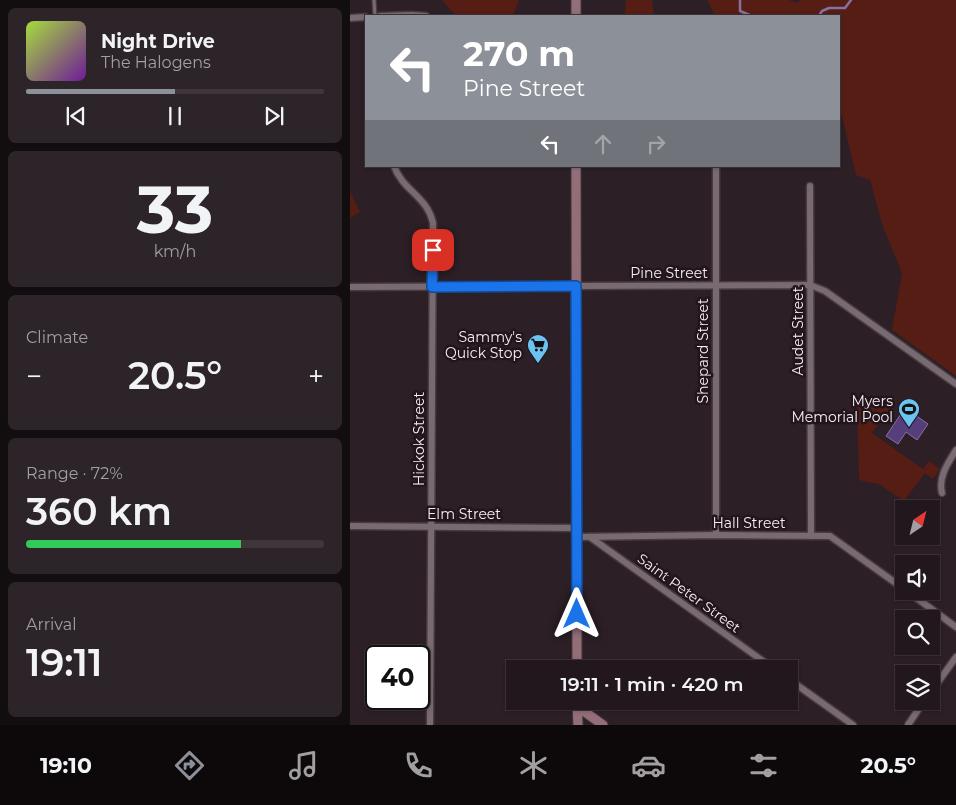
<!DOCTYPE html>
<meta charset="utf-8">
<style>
:root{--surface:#21171c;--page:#2d2429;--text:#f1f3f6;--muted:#a29fa3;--line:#3e363b;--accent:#8c9099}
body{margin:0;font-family:Montserrat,sans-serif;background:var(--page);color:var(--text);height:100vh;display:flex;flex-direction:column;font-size:19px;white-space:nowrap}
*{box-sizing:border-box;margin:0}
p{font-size:16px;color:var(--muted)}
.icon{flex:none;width:28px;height:28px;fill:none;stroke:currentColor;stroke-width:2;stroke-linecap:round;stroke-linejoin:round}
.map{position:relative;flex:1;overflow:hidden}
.panel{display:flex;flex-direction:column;gap:8px;padding:8px;background:#120d0f;width:350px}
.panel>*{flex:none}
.guide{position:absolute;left:15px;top:15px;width:475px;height:152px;border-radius:0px;box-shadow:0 1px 4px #0004,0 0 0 1px var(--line);background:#8c9099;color:#fff;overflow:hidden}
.needle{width:32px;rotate:35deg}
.fabs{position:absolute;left:545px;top:500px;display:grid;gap:10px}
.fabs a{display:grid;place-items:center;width:45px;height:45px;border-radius:0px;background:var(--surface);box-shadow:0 1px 4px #0004,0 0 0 1px var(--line);font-size:25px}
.speed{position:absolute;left:15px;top:645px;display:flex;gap:10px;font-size:25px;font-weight:700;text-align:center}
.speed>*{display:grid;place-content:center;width:65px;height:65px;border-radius:50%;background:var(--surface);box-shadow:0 1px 4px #0004,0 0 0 1px var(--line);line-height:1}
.speed .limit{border:2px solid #111;border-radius:8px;background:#fff;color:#111}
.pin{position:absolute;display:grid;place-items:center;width:42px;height:42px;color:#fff;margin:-21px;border-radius:10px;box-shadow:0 2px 8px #0006}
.me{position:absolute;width:55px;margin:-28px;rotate:0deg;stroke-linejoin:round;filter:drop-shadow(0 0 4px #0008)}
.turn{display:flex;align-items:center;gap:18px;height:105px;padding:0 15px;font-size:22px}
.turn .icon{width:65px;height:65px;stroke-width:2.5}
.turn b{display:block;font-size:35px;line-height:42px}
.lanes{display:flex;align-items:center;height:48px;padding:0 15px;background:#0003;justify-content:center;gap:25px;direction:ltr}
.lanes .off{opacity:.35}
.big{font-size:38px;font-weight:600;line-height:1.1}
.panel .card{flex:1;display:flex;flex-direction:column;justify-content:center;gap:8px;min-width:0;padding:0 18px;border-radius:8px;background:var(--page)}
.panel .dial{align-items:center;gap:0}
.dial b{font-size:65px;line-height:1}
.song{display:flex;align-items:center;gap:15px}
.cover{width:60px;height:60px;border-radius:8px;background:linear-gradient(135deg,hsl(80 70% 55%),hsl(280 70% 35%))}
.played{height:5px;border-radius:2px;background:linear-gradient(90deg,var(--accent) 50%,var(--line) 50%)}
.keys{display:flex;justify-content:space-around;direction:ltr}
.heat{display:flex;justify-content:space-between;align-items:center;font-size:28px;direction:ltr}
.charge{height:8px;border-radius:4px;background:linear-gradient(90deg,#34c759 72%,var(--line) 0)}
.trip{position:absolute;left:156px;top:660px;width:292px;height:50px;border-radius:0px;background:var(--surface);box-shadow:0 1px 4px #0004,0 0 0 1px var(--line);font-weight:600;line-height:50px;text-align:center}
.menu{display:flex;height:80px;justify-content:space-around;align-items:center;background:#0d090b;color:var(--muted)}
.menu .icon{width:35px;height:35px}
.menu .current{color:var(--accent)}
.menu b{font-size:22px;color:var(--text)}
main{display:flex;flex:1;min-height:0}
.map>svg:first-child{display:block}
.green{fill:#551d14}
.water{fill:#563d7b;stroke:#86729f}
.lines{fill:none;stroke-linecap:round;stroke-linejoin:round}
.stream{stroke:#86729f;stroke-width:2.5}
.lane-casing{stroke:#463b41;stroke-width:5.5}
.street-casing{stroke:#463b41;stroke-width:9}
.secondary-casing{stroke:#463b41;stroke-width:11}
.lane{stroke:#796971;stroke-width:3}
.street{stroke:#796971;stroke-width:6}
.secondary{stroke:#936e79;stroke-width:9}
.route-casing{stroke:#114b97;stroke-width:12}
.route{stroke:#1a73e8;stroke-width:9}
.labels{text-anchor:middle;stroke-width:5;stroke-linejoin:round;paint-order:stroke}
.street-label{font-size:14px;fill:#f7eef3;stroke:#22161c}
.poi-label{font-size:14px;fill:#f7eef3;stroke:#22161c;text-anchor:end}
</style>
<main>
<section class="panel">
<div class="card">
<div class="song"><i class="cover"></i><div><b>Night Drive</b><p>The Halogens</p></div></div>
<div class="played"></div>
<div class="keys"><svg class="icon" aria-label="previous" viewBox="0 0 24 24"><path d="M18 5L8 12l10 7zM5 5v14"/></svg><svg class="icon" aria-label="pause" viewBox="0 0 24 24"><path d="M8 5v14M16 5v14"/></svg><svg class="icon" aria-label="next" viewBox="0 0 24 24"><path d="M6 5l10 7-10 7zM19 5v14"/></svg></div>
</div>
<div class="card dial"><b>33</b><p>km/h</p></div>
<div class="card"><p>Climate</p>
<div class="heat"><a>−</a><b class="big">20.5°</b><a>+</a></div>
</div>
<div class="card"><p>Range · 72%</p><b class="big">360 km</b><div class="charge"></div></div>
<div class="card"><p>Arrival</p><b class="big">19:11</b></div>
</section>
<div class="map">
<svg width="606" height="725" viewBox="0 0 606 725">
<rect width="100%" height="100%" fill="#2c1f26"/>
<g class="green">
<polygon points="92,0 169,0 163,16 106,16"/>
<polygon points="276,0 302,0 304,16 273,16 275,12"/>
<polygon points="357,0 439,0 447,3 451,0 606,0 606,376 542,330 552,273 533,227 520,180 506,175 492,116 489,113 489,16 365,16"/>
<polygon points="0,191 10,212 0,218"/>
<polygon points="547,398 522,433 573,469 579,461 590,469 583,479 575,473 554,501 529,484 512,481 509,479 507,399"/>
</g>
<polygon class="water" points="555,408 578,424 567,440 556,432 548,444 536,436"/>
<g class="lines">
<g class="stream">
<polyline points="390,0 390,11 402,16"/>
<polyline points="469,16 472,11 479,8 495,8 501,0"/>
</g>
<g class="lane-casing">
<polyline id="lane" points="24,0 25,16"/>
</g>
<g class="street-casing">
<g id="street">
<polyline points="30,16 62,15 76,16"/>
<polyline points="0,18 16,17"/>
<path d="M44 166C53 191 77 196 83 223L80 725"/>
<polyline points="366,166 366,535"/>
<polyline points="460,186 461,536"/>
<polyline points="0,287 460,285 475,291 606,384"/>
<path d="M592 493C588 477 598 463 606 450"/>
<polyline points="0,526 227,528"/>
<polyline points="227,537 366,535 480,536 554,589"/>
<polyline points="240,537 424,669"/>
<polyline points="557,591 606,627"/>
<polyline points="440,680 503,725"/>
<polyline points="581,692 606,657"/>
<polyline points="558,725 574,701"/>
</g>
</g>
<g class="secondary-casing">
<g id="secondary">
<polyline points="226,16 226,0"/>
<polyline points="226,166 227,669"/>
<polyline points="227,701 228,725"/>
<polyline points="228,707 253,725"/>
</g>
</g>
<use href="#lane" class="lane"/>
<use href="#street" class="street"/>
<use href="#secondary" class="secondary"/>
</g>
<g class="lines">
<g class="route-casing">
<polyline id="route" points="83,250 82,287 226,286 227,614"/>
</g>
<use href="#route" class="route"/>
</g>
<defs>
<g id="supermarket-pin" transform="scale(1.125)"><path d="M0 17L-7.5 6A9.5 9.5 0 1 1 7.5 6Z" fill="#6bc3f2" stroke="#22161c"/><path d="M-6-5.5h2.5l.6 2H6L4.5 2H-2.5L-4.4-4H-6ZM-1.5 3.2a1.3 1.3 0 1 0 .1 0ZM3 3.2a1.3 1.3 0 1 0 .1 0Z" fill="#111"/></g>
<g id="stadium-pin" transform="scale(1.125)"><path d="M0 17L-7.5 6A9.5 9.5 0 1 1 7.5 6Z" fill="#6bc3f2" stroke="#22161c"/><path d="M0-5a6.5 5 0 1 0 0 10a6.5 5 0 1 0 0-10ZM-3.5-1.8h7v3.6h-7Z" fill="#111"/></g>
</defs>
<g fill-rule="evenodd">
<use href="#supermarket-pin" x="188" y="345"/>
<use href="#stadium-pin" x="559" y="409"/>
</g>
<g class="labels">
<g class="street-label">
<text x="319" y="278">Pine Street</text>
<text transform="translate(448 331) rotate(-90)" y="5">Audet Street</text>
<text transform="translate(353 351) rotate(-90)" y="5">Shepard Street</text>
<text transform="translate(69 439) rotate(-90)" y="5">Hickok Street</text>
<text x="114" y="519">Elm Street</text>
<text x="399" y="528">Hall Street</text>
<text transform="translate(339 593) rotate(36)" y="5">Saint Peter Street</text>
</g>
<g class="poi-label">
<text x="172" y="342">Sammy's<tspan x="172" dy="16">Quick Stop</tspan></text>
<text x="543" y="406">Myers<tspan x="543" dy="16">Memorial Pool</tspan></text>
</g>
</g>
</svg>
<div class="fabs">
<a><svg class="needle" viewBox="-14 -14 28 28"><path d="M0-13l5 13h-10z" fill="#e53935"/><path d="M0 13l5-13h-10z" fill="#a29fa3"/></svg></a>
<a><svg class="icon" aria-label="sound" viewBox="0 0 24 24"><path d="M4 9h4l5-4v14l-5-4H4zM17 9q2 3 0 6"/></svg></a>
<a><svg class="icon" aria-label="search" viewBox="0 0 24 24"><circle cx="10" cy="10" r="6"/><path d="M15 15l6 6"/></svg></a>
<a><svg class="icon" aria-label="layers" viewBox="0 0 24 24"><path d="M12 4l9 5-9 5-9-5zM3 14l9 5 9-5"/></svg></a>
</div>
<div class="speed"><div class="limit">40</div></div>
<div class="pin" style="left:83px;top:250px;background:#d93025"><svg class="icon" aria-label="arrive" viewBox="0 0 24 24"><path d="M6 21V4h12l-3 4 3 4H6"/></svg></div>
<svg class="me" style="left:227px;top:614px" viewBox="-20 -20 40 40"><path d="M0-17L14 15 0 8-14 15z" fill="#1a73e8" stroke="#fff" stroke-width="4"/></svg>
<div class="trip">19:11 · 1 min · 420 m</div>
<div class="guide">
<div class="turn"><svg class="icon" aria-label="left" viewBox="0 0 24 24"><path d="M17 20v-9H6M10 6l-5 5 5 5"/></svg><div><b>270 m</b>Pine Street</div></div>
<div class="lanes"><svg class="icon" aria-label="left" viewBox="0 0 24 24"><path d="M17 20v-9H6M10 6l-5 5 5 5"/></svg><svg class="icon off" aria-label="ahead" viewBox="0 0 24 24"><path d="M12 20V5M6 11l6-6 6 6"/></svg><svg class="icon off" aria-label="right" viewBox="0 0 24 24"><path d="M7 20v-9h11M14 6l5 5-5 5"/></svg></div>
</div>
</div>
</main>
<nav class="menu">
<b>19:10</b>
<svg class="icon current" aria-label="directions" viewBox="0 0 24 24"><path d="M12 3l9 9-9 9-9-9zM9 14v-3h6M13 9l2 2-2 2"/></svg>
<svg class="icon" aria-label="music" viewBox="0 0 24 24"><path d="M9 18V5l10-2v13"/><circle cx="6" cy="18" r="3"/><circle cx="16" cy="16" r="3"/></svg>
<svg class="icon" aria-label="phone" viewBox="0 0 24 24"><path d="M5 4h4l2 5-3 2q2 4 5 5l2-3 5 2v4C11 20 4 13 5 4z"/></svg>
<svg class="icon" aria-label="climate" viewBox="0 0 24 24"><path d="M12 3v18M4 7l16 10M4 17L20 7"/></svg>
<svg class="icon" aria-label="car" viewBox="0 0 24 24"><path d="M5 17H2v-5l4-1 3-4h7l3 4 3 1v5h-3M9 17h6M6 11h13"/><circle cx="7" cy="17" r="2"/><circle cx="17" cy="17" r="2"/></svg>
<svg class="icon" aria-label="filters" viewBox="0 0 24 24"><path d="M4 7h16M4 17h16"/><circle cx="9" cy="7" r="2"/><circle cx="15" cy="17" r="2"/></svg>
<b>20.5°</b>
</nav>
